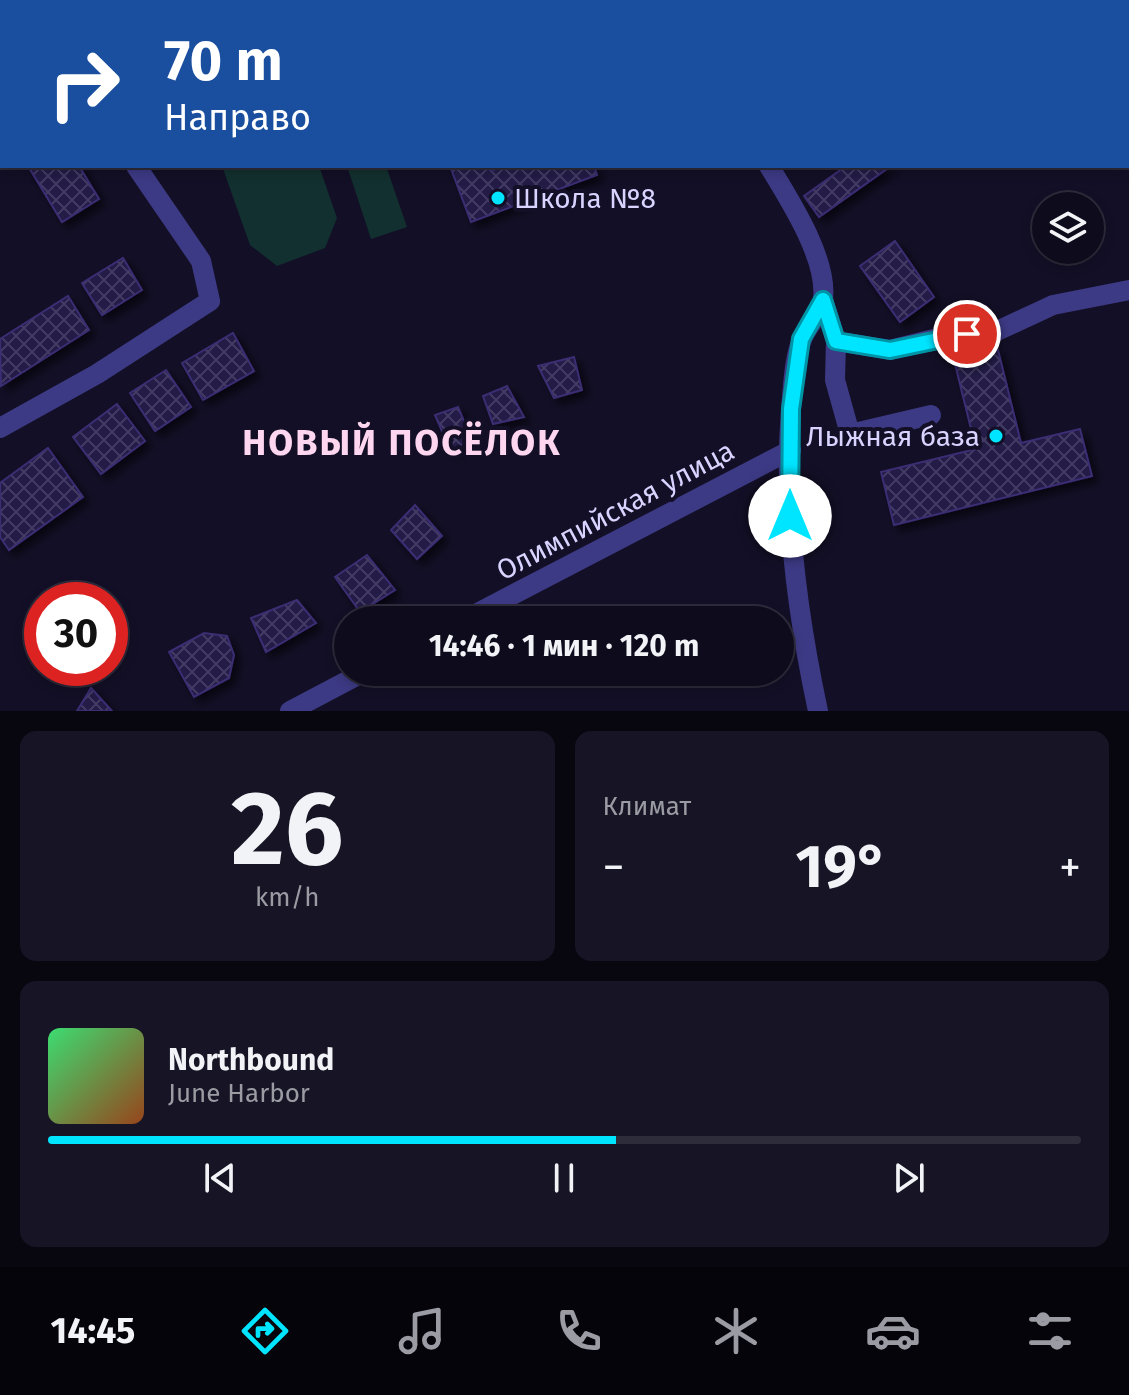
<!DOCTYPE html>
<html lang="ru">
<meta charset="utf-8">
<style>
:root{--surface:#0e0b1c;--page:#171425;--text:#f1f3f6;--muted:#9b9ba3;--line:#2e2b3b;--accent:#00e5ff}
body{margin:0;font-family:"Fira Sans",sans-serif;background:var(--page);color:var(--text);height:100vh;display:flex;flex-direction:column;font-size:30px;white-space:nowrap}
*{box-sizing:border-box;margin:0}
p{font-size:26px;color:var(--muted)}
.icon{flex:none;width:44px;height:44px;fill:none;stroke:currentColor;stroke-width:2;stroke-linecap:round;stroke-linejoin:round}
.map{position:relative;height:711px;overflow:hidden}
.drawer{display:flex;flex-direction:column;gap:20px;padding:20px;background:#08060f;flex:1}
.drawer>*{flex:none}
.top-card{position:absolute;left:0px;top:0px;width:1130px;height:168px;box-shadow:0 4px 12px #0003,0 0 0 2px var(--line);background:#1a4fa0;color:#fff;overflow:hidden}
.fabs{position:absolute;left:1032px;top:192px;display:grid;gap:16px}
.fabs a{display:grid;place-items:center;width:72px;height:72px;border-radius:50%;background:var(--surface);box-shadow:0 4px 12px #0003,0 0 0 2px var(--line);font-size:40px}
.speed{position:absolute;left:24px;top:582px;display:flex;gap:16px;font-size:40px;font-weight:700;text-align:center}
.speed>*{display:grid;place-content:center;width:104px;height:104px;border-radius:50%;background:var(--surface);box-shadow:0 4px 12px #0003,0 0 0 2px var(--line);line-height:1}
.speed .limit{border:12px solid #d22;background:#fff;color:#111}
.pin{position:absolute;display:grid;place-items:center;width:68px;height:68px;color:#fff;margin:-34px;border:4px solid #fff;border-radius:50%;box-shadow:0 2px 8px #0007}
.me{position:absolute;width:88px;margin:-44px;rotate:0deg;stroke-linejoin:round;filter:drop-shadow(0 0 6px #0008)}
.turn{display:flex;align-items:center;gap:28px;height:168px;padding:0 32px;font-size:36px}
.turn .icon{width:104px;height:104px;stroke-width:2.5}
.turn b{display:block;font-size:56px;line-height:68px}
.big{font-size:60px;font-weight:700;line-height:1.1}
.drawer .card{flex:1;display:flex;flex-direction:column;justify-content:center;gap:12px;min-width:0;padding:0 28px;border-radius:16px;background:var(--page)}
.drawer .dial{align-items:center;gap:0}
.dial b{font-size:104px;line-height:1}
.song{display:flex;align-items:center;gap:24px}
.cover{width:96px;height:96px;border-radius:12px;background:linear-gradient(135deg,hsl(140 70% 55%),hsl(20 70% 35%))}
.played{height:8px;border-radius:4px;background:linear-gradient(90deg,var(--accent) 55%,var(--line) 55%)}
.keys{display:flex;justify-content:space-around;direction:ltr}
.heat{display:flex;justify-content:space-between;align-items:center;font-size:44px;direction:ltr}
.drawer .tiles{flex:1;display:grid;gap:20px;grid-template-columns:1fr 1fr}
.card:last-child{grid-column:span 2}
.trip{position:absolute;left:334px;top:606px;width:460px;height:80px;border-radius:40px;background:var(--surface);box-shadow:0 4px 12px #0003,0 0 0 2px var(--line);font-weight:700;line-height:80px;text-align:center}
.dock{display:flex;height:128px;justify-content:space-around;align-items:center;background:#06040b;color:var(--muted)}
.dock .icon{width:56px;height:56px}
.dock .selected{color:var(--accent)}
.dock b{font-size:36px;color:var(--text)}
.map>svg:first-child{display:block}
.garden{fill:#12302f}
.building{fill:url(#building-cross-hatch);stroke:#3b2d73;stroke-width:2;filter:url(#shadow)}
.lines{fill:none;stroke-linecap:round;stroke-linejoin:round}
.minor{stroke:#3d3a85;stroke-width:20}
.route-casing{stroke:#0095a6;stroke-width:20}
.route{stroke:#00e5ff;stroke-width:14}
.poi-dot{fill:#00e5ff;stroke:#130f26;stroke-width:3}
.labels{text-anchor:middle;stroke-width:8;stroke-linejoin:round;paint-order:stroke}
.poi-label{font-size:28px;fill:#d9d4ff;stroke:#130f26;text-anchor:start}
.street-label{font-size:28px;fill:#d9d4ff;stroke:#130f26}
.district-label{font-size:36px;font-weight:bold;letter-spacing:2px;fill:#ffd6f0;stroke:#130f26}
</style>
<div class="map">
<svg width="1129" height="711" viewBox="0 0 1129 711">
<defs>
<pattern id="building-cross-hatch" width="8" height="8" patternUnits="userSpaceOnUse" patternTransform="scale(2)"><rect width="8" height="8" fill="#241b47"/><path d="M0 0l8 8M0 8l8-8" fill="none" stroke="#433b63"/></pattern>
<filter id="shadow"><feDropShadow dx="5.5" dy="5.5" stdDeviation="4" flood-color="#0009"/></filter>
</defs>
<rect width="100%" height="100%" fill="#130f26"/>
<g class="garden">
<polygon points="222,166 319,166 337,218 325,248 277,266 250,245"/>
<polygon points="347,166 386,166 407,227 371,239"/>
</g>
<g class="building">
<polygon points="0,0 16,0 18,2 2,2 2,16"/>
<polygon points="118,0 162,0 163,2 115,2"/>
<polygon points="28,166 79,166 99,199 62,222"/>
<polygon points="450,166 490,166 491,171 504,166 594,166 597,175 471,222"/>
<polygon points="846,166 891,166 819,217 804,196"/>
<polygon points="895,241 934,297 900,322 860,266"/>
<polygon points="123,258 142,290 102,315 82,283"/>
<polygon points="68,296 89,330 1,386 0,339"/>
<polygon points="233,333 254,371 203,400 182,363"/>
<polygon points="998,350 1021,443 1080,429 1092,476 894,525 881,472 976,449 954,360"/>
<polygon points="574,357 582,390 554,398 538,366"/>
<polygon points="166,370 191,407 155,431 130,393"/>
<polygon points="507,386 524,417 493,424 483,396"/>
<polygon points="117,404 145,441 101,474 73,437"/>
<polygon points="458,407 471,438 451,452 435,415"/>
<polygon points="48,448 83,497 9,550 0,537 0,483"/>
<polygon points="415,505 442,536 417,559 391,530"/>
<polygon points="367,555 395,590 360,612 335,577"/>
<polygon points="297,600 316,623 266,652 251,618"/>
<polygon points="204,633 227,636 234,655 229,678 194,697 169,652"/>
<polygon points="91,688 112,711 77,711"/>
</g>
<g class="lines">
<g class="minor">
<polyline points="640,0 642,2"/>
<polyline points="94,2 97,0"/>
<polyline points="306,2 321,0"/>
<polyline points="826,2 829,0"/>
<polyline points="0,74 2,72"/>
<path d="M769 166C789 199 828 259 823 299 822 312 808 325 803 337 794 356 793 387 791 409 783 509 797 613 818 711"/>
<polyline points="823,300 836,341 835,380 850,434 931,415"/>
<polyline points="836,341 890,350 938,338 997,331 1053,305 1129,290"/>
<polyline points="0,428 97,374 210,301 201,261 136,166"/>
<polyline points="464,620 791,450"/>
<polyline points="290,711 364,672"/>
</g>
</g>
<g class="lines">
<g class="route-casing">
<polyline id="route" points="790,516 791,409 801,339 823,300 836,341 890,350 967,334"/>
</g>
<use href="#route" class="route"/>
</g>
<g class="poi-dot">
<circle cx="498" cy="198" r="8"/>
<circle cx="996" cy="436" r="8"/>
</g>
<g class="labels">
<g class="poi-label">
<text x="514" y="208">Школа №8</text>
<text x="980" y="446" text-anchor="end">Лыжная база</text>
</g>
<g class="street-label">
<text transform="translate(615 510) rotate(-28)" y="10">Олимпийская улица</text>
</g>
<g class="district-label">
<text x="402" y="455">НОВЫЙ ПОСЁЛОК</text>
</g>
</g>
</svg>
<div class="fabs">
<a><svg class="icon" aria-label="layers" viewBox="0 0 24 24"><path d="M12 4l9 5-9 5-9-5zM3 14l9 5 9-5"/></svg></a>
</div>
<div class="speed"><div class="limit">30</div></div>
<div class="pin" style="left:967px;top:334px;background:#d93025"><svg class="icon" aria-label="arrive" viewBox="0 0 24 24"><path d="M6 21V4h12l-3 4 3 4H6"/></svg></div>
<svg class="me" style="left:790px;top:516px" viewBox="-20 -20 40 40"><circle r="19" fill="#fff"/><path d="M0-13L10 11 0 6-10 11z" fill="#00e5ff"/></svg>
<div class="trip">14:46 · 1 мин · 120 m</div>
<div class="top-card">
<div class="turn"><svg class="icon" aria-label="right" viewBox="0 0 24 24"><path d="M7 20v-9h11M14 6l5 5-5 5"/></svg><div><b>70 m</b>Направо</div></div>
</div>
</div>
<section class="drawer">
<div class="tiles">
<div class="card dial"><b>26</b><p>km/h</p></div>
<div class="card"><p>Климат</p>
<div class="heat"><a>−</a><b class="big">19°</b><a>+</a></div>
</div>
<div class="card">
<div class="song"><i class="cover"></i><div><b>Northbound</b><p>June Harbor</p></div></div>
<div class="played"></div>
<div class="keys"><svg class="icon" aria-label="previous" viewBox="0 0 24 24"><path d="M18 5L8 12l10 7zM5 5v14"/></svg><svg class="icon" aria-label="pause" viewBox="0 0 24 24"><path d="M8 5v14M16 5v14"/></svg><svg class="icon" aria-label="next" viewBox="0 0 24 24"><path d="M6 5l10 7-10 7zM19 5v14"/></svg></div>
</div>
</div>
</section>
<nav class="dock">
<b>14:45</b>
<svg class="icon selected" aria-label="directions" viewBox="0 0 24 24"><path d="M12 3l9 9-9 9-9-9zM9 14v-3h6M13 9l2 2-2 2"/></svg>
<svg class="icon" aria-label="music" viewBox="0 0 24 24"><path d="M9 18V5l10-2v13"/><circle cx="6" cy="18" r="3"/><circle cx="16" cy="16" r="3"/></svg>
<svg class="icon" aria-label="phone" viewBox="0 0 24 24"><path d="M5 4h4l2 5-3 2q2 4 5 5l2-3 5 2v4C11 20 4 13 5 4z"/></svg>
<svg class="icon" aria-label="climate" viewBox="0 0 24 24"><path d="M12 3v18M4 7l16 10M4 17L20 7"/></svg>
<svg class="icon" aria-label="car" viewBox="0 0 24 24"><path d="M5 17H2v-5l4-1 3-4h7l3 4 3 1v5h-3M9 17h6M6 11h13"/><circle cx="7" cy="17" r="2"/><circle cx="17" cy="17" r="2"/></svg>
<svg class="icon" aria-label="filters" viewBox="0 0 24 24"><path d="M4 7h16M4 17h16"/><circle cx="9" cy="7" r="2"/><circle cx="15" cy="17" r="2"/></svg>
</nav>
